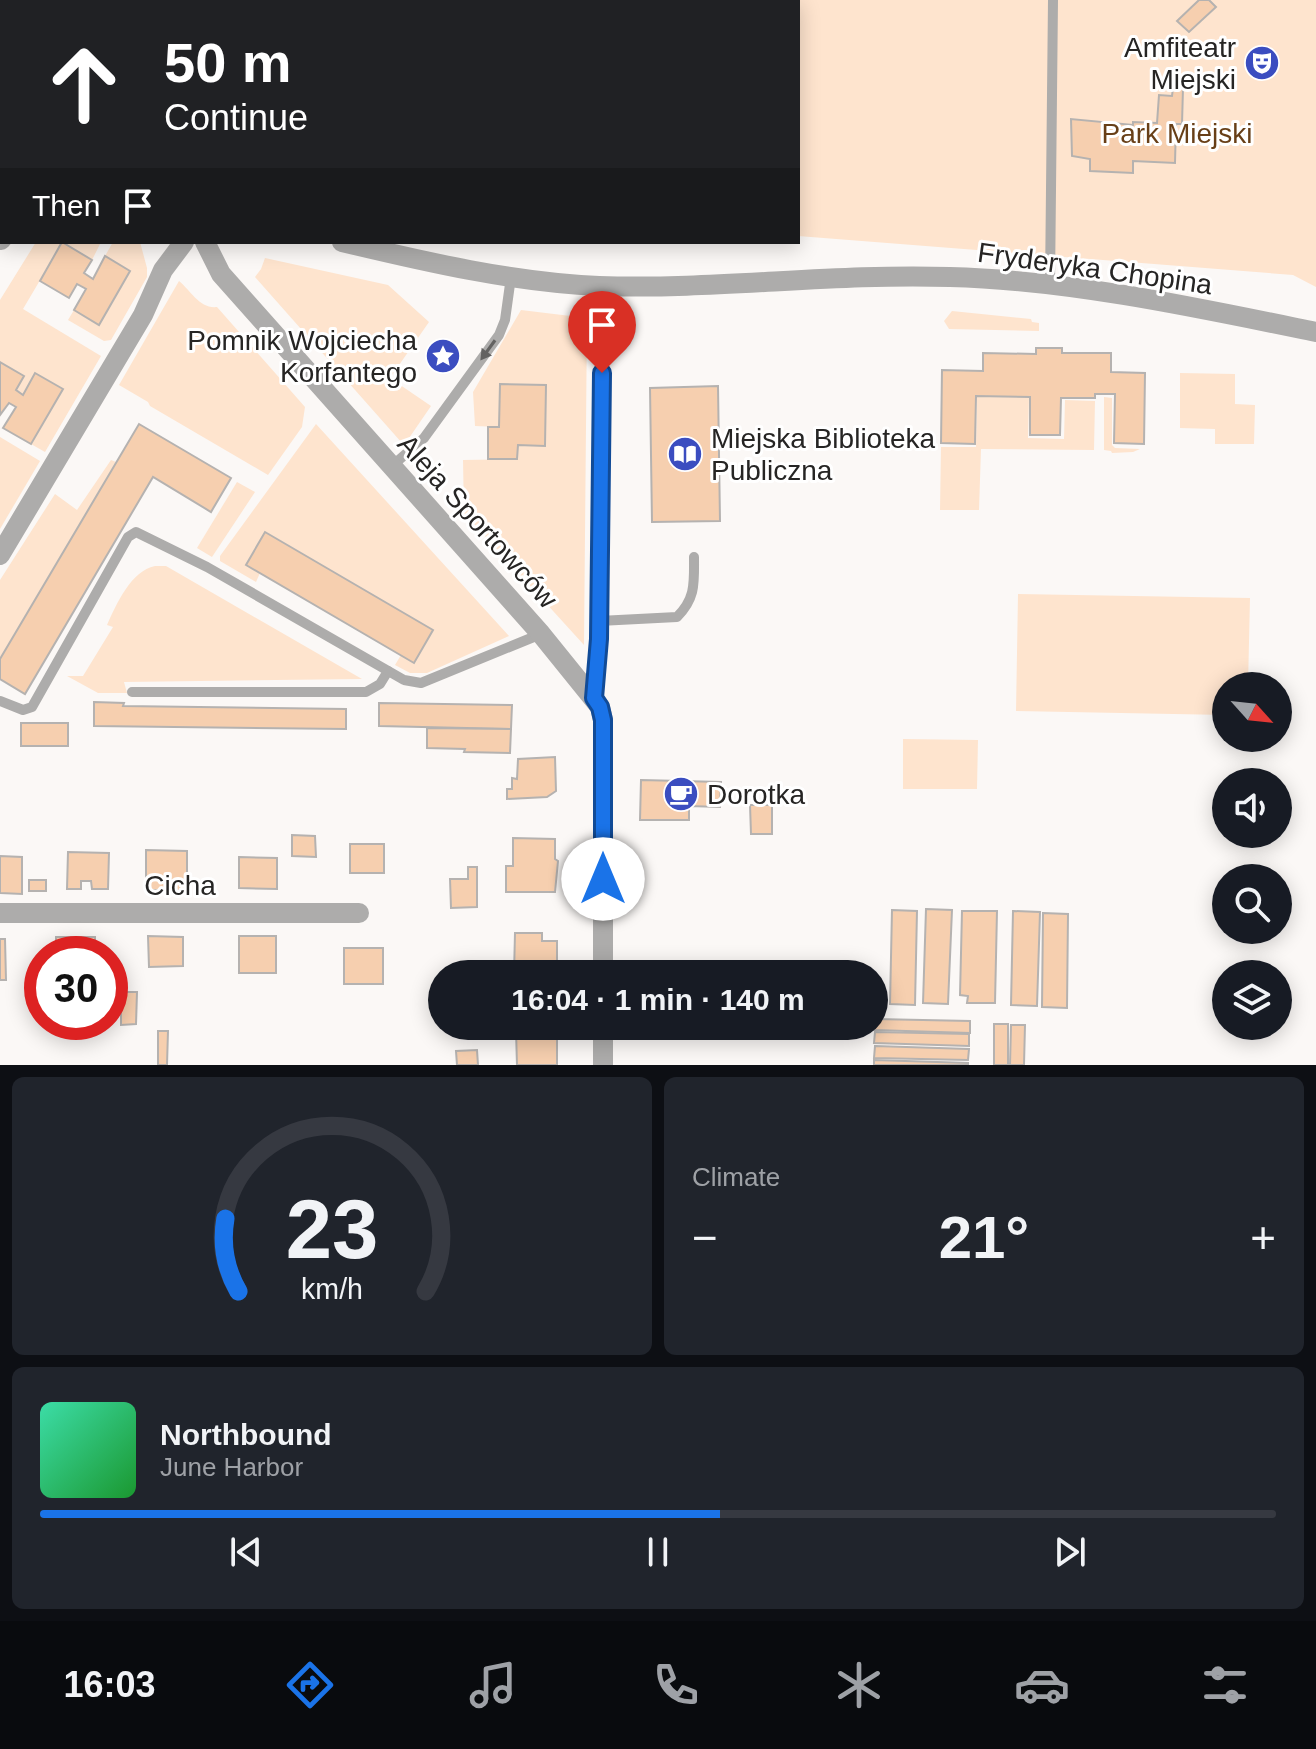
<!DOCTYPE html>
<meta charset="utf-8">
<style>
:root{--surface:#171b24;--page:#20242c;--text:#f1f3f6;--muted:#9ea1a6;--line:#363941;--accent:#1a73e8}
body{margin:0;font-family:Arial,sans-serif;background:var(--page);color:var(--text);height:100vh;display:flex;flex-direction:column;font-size:30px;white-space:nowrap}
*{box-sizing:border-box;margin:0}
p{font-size:26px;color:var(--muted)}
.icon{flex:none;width:44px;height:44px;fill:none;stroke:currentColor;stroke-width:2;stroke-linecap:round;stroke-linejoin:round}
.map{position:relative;height:1065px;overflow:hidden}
.side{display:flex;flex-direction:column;gap:12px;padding:12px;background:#0d0f14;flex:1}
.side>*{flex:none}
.hud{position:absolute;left:0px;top:0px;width:800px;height:244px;box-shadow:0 4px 20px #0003;background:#202124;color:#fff;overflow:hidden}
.needle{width:52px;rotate:117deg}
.fabs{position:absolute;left:1212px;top:672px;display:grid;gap:16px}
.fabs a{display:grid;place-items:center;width:80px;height:80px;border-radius:50%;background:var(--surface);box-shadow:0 4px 20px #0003;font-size:40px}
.speed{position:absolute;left:24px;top:936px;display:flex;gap:16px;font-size:40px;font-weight:700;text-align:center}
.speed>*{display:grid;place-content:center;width:104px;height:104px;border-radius:50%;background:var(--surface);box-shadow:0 4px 20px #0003;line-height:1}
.speed .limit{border:12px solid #d22;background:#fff;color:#111}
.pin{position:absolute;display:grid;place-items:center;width:68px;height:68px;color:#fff;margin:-82px -34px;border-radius:50% 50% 50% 0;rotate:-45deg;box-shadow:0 0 8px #0007}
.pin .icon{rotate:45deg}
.me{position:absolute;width:88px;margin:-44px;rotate:0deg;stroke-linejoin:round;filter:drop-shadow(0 0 6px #0008)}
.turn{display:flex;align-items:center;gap:28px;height:168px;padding:0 32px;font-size:36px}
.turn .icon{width:104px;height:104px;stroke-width:2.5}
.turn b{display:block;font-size:56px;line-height:68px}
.then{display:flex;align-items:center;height:76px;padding:0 32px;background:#0003;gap:16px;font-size:30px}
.big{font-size:60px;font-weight:600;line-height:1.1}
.side .tile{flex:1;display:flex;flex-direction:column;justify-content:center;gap:12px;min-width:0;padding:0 28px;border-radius:12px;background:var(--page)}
.side .dial{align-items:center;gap:0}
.dial svg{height:208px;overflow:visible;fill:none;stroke:var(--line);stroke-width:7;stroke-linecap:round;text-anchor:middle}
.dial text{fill:var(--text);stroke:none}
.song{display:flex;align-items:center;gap:24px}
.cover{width:96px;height:96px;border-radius:12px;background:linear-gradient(135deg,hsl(160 70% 55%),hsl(130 70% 35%))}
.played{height:8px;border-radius:4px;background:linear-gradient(90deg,var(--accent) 55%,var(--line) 55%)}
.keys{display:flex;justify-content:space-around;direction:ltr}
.heat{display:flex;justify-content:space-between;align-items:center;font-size:44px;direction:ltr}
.side .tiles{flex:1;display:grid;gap:12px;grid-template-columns:1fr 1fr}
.tile:last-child{grid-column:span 2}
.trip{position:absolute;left:428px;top:960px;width:460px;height:80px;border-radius:40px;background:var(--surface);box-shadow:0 4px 20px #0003;font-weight:600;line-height:80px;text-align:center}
.menu{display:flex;height:128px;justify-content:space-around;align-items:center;background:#090b0e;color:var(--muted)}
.menu .icon{width:56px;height:56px}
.menu .active{color:var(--accent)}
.menu b{font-size:36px;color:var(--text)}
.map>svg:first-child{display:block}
.green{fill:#fee4ce}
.building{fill:#f6cfaf;stroke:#b5b2b0;stroke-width:2}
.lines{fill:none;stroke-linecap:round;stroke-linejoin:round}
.service{stroke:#adacab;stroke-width:10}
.minor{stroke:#adacab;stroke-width:20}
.tertiary{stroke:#adacab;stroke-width:24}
.oneway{fill:#636261}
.route-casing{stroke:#114b97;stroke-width:20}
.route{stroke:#1a73e8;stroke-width:14}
.labels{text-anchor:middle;stroke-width:6;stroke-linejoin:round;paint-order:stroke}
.poi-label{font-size:28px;fill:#262524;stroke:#fff;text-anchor:end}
.park-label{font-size:28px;fill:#683f17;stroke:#fff}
.street-label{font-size:28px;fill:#262524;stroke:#fff}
</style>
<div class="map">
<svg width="1316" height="1065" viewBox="0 0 1316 1065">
<rect width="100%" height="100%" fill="#fbf8f6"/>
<g class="green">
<polygon points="188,0 1316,0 1316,287 1293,275 798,236 798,2 187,2"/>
<polygon points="36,242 101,242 92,260 62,243 23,309 101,356 45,452 31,444 36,374 23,395 16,390 0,362 0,300"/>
<polygon points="113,242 140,242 147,268 147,277 111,340 104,341 68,320 74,310 99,325 130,272 105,256"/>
<polygon points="265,258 388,285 429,322 390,378 431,406 407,441 402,443 255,277 261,269"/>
<path d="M179 281C191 291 200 309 217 307L305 407 302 427 268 475 150 406 148 402 119 385Z"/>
<polygon points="521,310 587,318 584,645 464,513 463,460 517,459 518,445 545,445 545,385 500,384 499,427 475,426 473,392"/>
<polygon points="952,311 1031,319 1032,322 1039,323 1039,331 949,329 944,321"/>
<polygon points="1180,373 1235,374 1235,404 1255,405 1254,444 1215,444 1215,429 1180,428"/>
<polygon points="977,396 1029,397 1028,438 1064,439 1065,400 1095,401 1094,450 981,449 979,510 940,510 941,447 976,447"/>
<polygon points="1104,397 1112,398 1112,445 1115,448 1140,449 1133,452 1112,453 1111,451 1104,450"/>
<polygon points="316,424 509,636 427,673 410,673 395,665 401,655 432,630 266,532 260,573 256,582 220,561 220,556"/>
<polygon points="0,437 40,461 0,529"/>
<polygon points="111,460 116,462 0,659 0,580 55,494 77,510"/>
<polygon points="237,482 255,492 212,557 197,548"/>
<path d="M155 566H166L362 679 124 682 127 693H98L67 676H83L113 627 107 625C117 603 131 571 155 566Z"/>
<polygon points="1018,594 1250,598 1248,686 1226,686 1226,715 1016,711"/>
<polygon points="903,739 978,740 977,789 903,789"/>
</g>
<g class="building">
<polygon points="8,0 46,0 45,2"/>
<polygon points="60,0 117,0 116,2"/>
<polygon points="1199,0 1209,0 1216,7 1189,32 1177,21"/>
<polygon points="1173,88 1183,88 1182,124 1176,124 1175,163 1133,161 1133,173 1090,171 1090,159 1072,156 1071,119 1133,125 1133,122 1157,123 1159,95 1172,96"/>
<polygon points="62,242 92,260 84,273 93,279 105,256 130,271 99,325 74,310 86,289 77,284 69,298 40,281"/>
<polygon points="1036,348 1062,348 1062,353 1111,353 1111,372 1145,373 1144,444 1114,443 1115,394 1095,394 1095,398 1061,398 1060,435 1030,435 1030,397 976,396 975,444 941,443 942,370 983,371 983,353 1036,354"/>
<polygon points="0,362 24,376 16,390 23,395 35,373 63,389 31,444 3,428 16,407 9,403 0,415"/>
<polygon points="500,384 546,385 545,446 518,445 517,459 488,459 488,427 499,427"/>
<polygon points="718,386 720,521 652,522 650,388"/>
<polygon points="139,424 231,478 211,512 153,477 25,694 0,679 0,659"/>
<polygon points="265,532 433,630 414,663 246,565"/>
<polygon points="94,702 124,703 123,706 346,709 346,729 94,726"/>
<polygon points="379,703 512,705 511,729 379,726"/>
<rect x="21" y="723" width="47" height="23"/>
<polygon points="427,728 511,729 510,753 464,752 465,749 427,748"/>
<polygon points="555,757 556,791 547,797 507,799 507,789 512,789 512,778 517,779 518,759"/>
<polygon points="641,780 721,782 720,807 689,806 689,820 640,820"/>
<polygon points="750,805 772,805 772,834 751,834"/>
<polygon points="292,835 315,836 316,857 292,856"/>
<polygon points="513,838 555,839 555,859 558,861 555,892 506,892 506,866 513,866"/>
<rect x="350" y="844" width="34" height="29"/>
<polygon points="146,850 187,851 187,891 146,890"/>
<polygon points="68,852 109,853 108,889 92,889 91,881 81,881 81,889 67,889"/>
<polygon points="0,856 22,857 22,894 0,893"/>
<polygon points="239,857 277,858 277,889 239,888"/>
<polygon points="468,867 477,867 477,907 451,908 450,879 468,879"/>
<rect x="29" y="880" width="17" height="11"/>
<polygon points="926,909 952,910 948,1004 923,1003"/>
<polygon points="892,910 917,911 915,1005 890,1004"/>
<polygon points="962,911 997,911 995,1003 967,1003 968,996 960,995"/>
<polygon points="1013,911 1040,912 1037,1006 1011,1005"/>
<polygon points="1043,913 1068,914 1067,1008 1042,1007"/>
<polygon points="515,933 542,933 542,941 557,941 557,974 514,974"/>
<polygon points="148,936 183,937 183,966 149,967"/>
<rect x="239" y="936" width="37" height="37"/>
<rect x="56" y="937" width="39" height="17"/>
<polygon points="0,939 5,939 6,980 0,980"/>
<rect x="344" y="948" width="39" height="36"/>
<polygon points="110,966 118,966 117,1006 110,1006"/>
<polygon points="121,992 137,992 136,1024 121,1025"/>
<polygon points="875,1019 970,1021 970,1033 874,1030"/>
<rect x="994" y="1024" width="14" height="41"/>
<polygon points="1011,1025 1025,1025 1024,1065 1010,1065"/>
<polygon points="557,1030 557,1065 517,1065 516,1031"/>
<polygon points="158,1031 168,1031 167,1065 158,1065"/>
<polygon points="875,1032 969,1034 969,1046 874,1043"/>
<polygon points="875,1046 969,1049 968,1060 874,1058"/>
<polygon points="477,1050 478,1065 457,1065 456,1051"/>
<polygon points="874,1060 968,1063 968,1065 874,1065"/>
</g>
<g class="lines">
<g class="service">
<polyline points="1050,285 1053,0"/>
<polyline points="392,466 424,438 499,335 505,320 511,277"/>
<path d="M599 621 677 617C696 598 694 583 694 557"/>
<polyline points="132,692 366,692 380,684 388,671"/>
<polyline points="594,696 599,639 602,286"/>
<polyline points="0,701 23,710 32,707 128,537 136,532 207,567 404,680 421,683 541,634"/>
</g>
<g class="minor">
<polyline points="0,41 2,43"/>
<polyline points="205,242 221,274 541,634 600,707 603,720 603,974"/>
<path d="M342 242C426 262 512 282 599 286 716 290 833 273 950 277 1069 280 1199 308 1316 332"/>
<polyline points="0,555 143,315 163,270 184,242"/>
<polyline points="0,913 359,913"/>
<polyline points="603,1026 603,1065"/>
</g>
<g class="tertiary">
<polyline points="144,2 145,0"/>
<polyline points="0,238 2,235"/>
</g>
</g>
<defs><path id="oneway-solid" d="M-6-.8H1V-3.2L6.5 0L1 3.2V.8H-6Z" transform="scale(2)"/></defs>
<use class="oneway" href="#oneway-solid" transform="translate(488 350) rotate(126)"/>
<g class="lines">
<g class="route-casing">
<polyline id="route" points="602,373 599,639 594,698 600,707 603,720 603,879"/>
</g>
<use href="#route" class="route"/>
</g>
<defs>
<g id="theatre-disc" transform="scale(1.8)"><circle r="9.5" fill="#3b4dc0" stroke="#fff"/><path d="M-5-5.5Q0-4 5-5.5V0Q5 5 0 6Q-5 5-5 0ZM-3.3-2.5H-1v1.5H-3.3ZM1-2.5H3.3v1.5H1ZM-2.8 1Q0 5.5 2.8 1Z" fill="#fff"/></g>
<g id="sight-disc" transform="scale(1.8)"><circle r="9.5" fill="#3b4dc0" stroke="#fff"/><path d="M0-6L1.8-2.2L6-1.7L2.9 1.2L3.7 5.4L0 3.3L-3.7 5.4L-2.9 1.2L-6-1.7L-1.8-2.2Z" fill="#fff"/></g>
<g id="library-disc" transform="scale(1.8)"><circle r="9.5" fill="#3b4dc0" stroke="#fff"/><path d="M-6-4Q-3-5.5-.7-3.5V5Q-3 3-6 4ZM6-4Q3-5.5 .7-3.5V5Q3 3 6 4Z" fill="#fff"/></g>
<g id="cafe-disc" transform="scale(1.8)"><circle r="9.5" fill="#3b4dc0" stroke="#fff"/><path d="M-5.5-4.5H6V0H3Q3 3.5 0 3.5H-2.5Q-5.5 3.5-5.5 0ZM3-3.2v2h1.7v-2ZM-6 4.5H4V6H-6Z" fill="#fff"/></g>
</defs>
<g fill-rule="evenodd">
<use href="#theatre-disc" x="1262" y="63"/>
<use href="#sight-disc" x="443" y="356"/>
<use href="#library-disc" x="685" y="454"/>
<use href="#cafe-disc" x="681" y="794"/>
</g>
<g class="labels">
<g class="poi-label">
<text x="1236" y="57">Amfiteatr<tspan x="1236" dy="32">Miejski</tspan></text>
<text x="417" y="350">Pomnik Wojciecha<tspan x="417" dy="32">Korfantego</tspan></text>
<text x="711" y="448" text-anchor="start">Miejska Biblioteka<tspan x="711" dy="32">Publiczna</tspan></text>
<text x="707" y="804" text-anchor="start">Dorotka</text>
</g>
<g class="park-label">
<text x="1177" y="143">Park Miejski</text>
</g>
<g class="street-label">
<text transform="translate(1095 268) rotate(8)" y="10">Fryderyka Chopina</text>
<text transform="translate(478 521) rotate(48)" y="10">Aleja Sportowców</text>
<text x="180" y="895">Cicha</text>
</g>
</g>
</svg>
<div class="fabs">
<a><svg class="needle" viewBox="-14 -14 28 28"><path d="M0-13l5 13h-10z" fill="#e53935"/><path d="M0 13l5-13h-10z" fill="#9ea1a6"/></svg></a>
<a><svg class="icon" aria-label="sound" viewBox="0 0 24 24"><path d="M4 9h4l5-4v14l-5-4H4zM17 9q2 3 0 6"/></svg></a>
<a><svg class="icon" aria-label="search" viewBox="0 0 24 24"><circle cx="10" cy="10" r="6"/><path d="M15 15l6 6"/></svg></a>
<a><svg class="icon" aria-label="layers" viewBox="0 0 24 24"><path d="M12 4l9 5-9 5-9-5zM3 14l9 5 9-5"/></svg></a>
</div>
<div class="speed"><div class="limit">30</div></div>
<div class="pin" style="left:602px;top:373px;background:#d93025"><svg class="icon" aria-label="arrive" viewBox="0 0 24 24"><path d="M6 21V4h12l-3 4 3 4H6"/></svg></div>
<svg class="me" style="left:603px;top:879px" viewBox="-20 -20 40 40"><circle r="19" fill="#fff"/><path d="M0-13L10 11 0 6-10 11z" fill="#1a73e8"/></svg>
<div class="trip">16:04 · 1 min · 140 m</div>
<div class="hud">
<div class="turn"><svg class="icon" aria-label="ahead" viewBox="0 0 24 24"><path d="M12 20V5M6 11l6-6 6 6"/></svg><div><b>50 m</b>Continue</div></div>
<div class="then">Then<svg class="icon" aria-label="arrive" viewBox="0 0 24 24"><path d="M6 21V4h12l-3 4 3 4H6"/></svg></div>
</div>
</div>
<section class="side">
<div class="tiles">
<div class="tile dial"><svg viewBox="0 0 100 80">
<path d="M14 69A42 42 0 1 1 86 69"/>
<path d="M14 69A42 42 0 0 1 9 41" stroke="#1a73e8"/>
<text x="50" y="56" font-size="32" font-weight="700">23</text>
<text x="50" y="72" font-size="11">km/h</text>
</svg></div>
<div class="tile"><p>Climate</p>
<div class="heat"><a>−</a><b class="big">21°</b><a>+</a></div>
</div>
<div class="tile">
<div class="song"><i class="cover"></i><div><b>Northbound</b><p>June Harbor</p></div></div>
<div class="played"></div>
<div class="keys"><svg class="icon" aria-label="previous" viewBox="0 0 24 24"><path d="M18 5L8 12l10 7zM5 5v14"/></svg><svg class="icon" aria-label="pause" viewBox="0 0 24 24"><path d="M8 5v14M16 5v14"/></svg><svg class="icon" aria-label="next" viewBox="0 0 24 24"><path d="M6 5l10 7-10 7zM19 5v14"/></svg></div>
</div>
</div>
</section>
<nav class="menu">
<b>16:03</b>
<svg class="icon active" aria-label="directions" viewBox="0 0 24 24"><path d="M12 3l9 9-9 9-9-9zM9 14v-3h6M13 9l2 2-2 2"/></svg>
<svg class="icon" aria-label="music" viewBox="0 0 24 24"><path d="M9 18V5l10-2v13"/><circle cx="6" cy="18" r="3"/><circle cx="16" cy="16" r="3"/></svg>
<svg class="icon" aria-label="phone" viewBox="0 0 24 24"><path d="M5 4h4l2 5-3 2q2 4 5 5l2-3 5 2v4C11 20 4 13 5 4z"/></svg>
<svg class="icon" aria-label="climate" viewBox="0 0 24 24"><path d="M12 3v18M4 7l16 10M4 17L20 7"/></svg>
<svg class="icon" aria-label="car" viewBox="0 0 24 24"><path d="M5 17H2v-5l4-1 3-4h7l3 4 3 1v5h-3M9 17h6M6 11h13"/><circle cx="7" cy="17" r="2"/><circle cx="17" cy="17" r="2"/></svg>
<svg class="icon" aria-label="filters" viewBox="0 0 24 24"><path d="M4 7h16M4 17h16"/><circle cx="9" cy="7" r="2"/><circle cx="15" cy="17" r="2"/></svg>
</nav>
